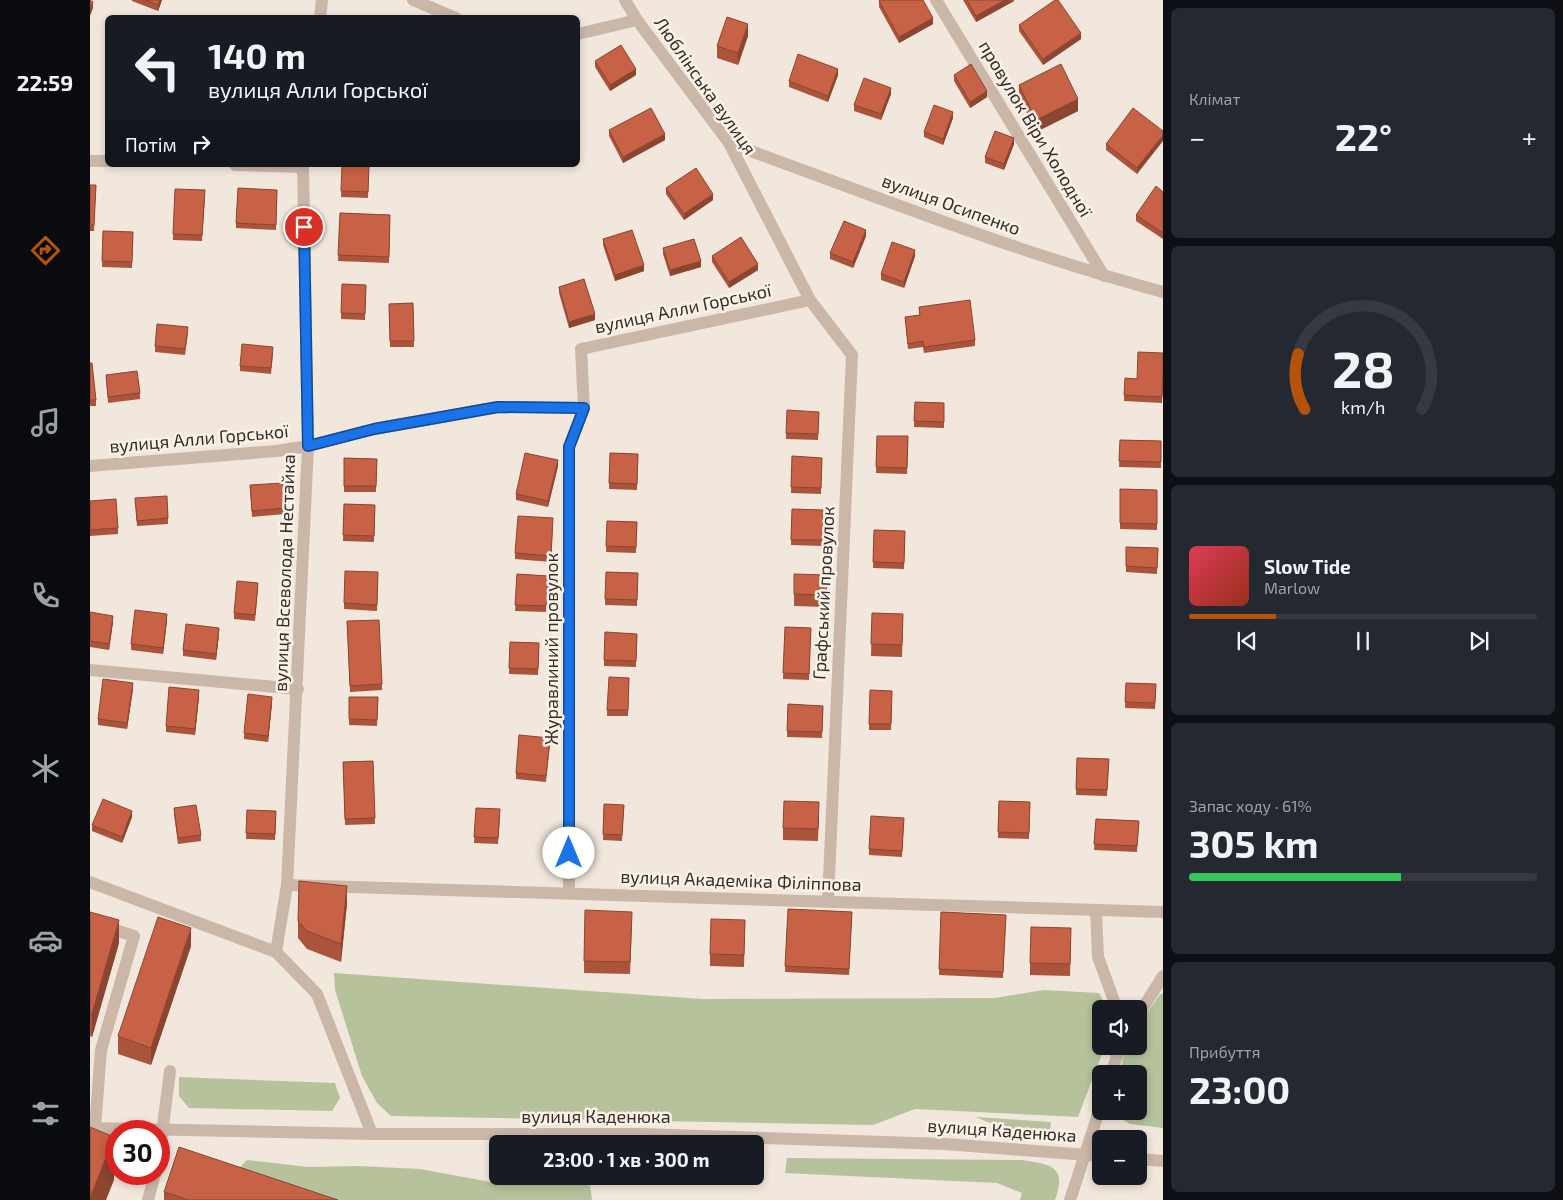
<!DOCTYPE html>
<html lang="uk">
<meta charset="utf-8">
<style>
:root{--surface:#171b24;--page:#242831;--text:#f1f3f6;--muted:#9ea1a6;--line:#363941;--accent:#b45309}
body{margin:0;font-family:"Exo 2",sans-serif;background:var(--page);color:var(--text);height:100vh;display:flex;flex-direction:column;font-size:19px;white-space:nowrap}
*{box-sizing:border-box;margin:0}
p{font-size:16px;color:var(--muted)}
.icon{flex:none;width:28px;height:28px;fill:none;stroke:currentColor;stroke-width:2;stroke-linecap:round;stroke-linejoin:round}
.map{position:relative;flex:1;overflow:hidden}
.details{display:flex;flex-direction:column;gap:8px;padding:8px;background:#0d0f14;width:400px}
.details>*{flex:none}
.banner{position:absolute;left:15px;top:15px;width:475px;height:152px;border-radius:8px;box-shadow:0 2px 8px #0003;background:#171b24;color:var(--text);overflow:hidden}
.controls{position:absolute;left:1002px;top:1000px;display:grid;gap:10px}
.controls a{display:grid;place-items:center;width:55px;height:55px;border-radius:8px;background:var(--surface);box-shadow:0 2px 8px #0003;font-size:25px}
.speed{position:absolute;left:15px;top:1120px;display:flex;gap:10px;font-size:25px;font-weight:700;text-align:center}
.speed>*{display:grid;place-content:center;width:65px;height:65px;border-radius:50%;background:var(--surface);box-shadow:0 2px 8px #0003;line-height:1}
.speed .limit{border:8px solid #d22;background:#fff;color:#111}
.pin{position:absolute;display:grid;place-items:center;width:42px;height:42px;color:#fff;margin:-21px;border:2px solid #fff;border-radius:50%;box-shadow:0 1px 5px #0007}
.me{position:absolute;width:55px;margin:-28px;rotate:0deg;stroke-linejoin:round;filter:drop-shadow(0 0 4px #0008)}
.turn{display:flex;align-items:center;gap:18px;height:105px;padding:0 20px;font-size:22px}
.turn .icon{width:65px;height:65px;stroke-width:2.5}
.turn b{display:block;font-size:35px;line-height:42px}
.then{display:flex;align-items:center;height:48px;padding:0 20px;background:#0003;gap:10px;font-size:19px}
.big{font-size:38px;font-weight:700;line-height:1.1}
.details .tile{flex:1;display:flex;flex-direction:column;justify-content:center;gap:8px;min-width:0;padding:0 18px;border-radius:8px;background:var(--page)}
.details .dial{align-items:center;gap:0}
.dial svg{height:130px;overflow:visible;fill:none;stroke:var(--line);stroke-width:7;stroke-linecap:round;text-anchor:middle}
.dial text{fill:var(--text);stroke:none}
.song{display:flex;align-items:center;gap:15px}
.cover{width:60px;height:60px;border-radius:8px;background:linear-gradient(135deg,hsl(350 70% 55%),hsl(10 70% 35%))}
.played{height:5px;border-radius:2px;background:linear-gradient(90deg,var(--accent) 25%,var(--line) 25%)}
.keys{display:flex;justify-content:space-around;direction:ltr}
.heat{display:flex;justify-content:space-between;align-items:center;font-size:28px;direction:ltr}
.charge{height:8px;border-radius:4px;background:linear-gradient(90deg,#34c759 61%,var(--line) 0)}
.trip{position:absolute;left:399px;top:1135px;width:275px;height:50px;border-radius:8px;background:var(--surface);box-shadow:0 2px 8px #0003;font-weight:700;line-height:50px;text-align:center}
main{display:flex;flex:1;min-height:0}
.tabs{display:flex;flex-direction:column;width:90px;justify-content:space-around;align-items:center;background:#090b0e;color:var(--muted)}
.tabs .icon{width:35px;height:35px}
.tabs .on{color:var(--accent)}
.tabs b{font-size:22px;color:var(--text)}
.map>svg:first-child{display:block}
.green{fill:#b6c29c}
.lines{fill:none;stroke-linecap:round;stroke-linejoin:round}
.minor{stroke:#cbb7a8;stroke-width:12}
.wall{fill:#ab543c}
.shaded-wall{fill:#8b4531}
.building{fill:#c76246;stroke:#8b4531}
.route-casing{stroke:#114b97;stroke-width:12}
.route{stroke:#1a73e8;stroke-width:9}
.labels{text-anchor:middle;stroke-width:5;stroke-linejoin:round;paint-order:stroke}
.street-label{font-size:18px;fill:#372d28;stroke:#faf2e9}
</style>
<main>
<nav class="tabs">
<b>22:59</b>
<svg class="icon on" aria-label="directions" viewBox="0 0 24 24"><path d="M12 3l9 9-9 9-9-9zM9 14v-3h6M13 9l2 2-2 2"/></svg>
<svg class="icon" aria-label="music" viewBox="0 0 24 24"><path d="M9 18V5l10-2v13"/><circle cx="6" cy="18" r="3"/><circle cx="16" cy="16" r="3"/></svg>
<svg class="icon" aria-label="phone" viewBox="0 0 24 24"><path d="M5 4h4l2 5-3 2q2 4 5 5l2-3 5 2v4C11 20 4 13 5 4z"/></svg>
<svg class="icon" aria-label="climate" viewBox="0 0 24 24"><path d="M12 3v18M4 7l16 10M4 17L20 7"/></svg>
<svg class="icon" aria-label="car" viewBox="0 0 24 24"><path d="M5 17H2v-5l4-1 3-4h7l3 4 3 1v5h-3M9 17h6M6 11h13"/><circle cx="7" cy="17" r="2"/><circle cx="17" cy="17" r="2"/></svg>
<svg class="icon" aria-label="filters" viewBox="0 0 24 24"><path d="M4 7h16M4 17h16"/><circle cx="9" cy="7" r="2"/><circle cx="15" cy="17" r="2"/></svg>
</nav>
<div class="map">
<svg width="1073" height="1200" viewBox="0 0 1073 1200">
<rect width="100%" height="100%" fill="#f2e7dc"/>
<g class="green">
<polygon points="244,973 613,999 905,998 954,990 1009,993 1018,1009 1011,1009 1011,1046 1015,1046 988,1117 825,1109 783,1125 301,1116 287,1103 272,1076 245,990"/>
<polygon points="1070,994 1073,994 1073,1128 1040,1124 1028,1117 1027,1111 1049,1111 1049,1074 1030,1074 1033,1058 1038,1046 1049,1046 1049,1025"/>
<polygon points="89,1077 245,1083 250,1098 242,1111 99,1108 89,1096"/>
<polygon points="885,1117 961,1122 960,1132 916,1129"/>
<path d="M697 1158 931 1160C959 1164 978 1165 965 1200H930L932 1193 907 1183 695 1173Z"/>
<polygon points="157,1160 218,1167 269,1166 330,1169 406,1183 459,1181 499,1177 502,1200 187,1200 140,1178"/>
</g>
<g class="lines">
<g class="minor">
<polyline points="323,0 366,18"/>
<polyline points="535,0 547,20 639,143 720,300 762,355 738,901"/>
<polyline points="846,0 1014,276"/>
<polyline points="230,18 232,0"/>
<polyline points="488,34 547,20"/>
<path d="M639 143C782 195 925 252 1073 292"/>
<polyline points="0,161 18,161"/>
<polyline points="145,165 213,167"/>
<polyline points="0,466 186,451 218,446 284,429 408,407 494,408 491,349 720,300"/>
<polyline points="0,670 208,689"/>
<polyline points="0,882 186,952 227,994 282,1134"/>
<polyline points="197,885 1073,912"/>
<polyline points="479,893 479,447 494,408"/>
<polyline points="1006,910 1008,957 1027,1009"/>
<polyline points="0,922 44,936 11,1050 5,1128"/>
<polyline points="186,952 197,885 218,446 213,165"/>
<polyline points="1049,1014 1073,976"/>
<polyline points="1021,1074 1030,1046"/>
<polyline points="0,1128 282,1134 552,1134 855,1144 1011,1156"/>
<polyline points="69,1157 80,1071"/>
<polyline points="1049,1159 1073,1161"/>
<polyline points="58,1200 65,1174"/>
<polyline points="980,1200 1011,1105"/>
</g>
</g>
<g class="wall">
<polygon points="42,0 72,0 68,11 42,1"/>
<polygon points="873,0 924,0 924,1 886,22"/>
<polygon points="789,1 843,24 809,43 789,7"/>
<polygon points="929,25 991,39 953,65 929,31"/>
<polygon points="658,36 648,65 627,58 627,46"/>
<polygon points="505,61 546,75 520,91 505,67"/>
<polygon points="748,75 738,102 699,87 699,81"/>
<polygon points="864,75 897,97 880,108 864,81"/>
<polygon points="929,85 988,111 946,132 929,97"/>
<polygon points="801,94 791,120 764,111 764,105"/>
<polygon points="863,118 853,145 834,137 834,132"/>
<polygon points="519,130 575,140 533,163 519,136"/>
<polygon points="1073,131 1047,174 1016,150 1016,144"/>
<polygon points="924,144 914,170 895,163 895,157"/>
<polygon points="252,165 279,165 278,198 251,197"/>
<polygon points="0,185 6,185 4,231 0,231"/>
<polygon points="576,188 623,200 594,220 576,194"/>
<polygon points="187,190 186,230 146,228 146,223"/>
<polygon points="1073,192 1073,239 1046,221 1046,215"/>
<polygon points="115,196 112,241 83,240 83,234"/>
<polygon points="250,213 300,215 299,263 248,261"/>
<polygon points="13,231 43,232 42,268 12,267"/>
<polygon points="776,236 763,268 740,259 740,253"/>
<polygon points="513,239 554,271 525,281 513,245"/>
<polygon points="573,248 611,267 580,276 573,254"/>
<polygon points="622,256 668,270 639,288 622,262"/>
<polygon points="825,256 814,288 791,280 791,274"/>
<polygon points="252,284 276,285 275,320 251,319"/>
<polygon points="469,287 505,320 479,328 469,293"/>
<polygon points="323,303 324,347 300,347 299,304"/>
<polygon points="829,307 885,340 885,346 834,353 833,347 818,349 815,317 829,315"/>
<polygon points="98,333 95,355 65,352 65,346"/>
<polygon points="183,353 181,374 150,371 150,366"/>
<polygon points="0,363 6,400 6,406 0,406"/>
<polygon points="16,375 50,393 50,399 18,403"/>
<polygon points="1047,379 1073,379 1072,403 1034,401 1034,395"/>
<polygon points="825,402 854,403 854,428 824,427"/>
<polygon points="729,412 728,440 696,439 696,433"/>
<polygon points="787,436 818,436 817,474 786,473"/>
<polygon points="1030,440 1071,441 1071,468 1029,467"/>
<polygon points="520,453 548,454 547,490 519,489"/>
<polygon points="702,456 732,458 731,494 701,493"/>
<polygon points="254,458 287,459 286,492 254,492"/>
<polygon points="468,466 458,507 426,500 426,494"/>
<polygon points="160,485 195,508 195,514 162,517"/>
<polygon points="1030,489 1067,490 1067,530 1030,529"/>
<polygon points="45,498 78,518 78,524 47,526"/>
<polygon points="0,501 28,528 28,534 0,536"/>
<polygon points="254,504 285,505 284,542 253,541"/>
<polygon points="702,509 733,510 732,546 701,545"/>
<polygon points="517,521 547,522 546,553 516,552"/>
<polygon points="463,524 461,562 425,559 425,553"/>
<polygon points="784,530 815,531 814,569 783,568"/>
<polygon points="1036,547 1068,548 1067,574 1036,572"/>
<polygon points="288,572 287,611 254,609 254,603"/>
<polygon points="516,572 548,573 547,606 515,605"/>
<polygon points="427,574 458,576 456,612 425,611"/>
<polygon points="737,587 736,607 704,606 704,594"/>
<polygon points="168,589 165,621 144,619 144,613"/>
<polygon points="0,612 23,622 19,650 0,647"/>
<polygon points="782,613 813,614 812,657 781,656"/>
<polygon points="77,620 73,654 41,650 41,644"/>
<polygon points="257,621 292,684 292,690 260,692"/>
<polygon points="695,627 721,628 719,680 693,679"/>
<polygon points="129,634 126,660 93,656 93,650"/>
<polygon points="547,634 546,667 514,666 514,660"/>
<polygon points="420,642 449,643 448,675 419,674"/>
<polygon points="539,678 538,716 517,716 517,710"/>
<polygon points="1036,683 1066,684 1065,709 1035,708"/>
<polygon points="43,689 37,729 8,725 8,719"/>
<polygon points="780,690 802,691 801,730 779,730"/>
<polygon points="109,696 105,735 76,732 76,726"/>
<polygon points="259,697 288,697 287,726 259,725"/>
<polygon points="182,703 178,742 154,739 154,733"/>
<polygon points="698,704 733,706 732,738 697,737"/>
<polygon points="460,744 456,782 426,779 426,773"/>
<polygon points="987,758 1019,759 1017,796 986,795"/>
<polygon points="283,761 285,824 255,825 253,762"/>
<polygon points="909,801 940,802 939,839 908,838"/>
<polygon points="514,804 534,805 532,841 513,840"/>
<polygon points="84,808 111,835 111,841 88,844 84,814"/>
<polygon points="386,808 410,815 408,844 384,843"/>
<polygon points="157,810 186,817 185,840 156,839"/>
<polygon points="729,814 728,841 693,840 693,828"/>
<polygon points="42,817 32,843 2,831 2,825"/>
<polygon points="814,818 812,857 779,855 779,849"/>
<polygon points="1006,819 1049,821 1047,852 1004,850"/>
<polygon points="257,903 251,962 217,949 208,938 208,921"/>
<polygon points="698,909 762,912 759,975 695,972"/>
<polygon points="0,912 29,943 2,1037 0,1036"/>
<polygon points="851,912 916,915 913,978 849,975"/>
<polygon points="655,920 654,967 620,966 620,954"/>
<polygon points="542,924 540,974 494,973 494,961"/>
<polygon points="981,940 980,976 940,975 940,963"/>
<polygon points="101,946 61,1065 28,1054 28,1036"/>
<polygon points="74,1192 248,1200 74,1200"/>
</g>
<g class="shaded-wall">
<polygon points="70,0 72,0 68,11 68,5"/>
<polygon points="915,0 924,1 886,22 886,16"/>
<polygon points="3,2 3,8 0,16 0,10"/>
<polygon points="843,18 843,24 809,43 809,37"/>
<polygon points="658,24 658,36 648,65 648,53"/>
<polygon points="991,33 991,39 953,65 953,59"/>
<polygon points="546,69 546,75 520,91 520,85"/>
<polygon points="748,69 748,75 738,102 738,96"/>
<polygon points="801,88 801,94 791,120 791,114"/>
<polygon points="897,91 897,97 880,108 880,102"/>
<polygon points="988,99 988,111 946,132 946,120"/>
<polygon points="863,112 863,118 853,145 853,139"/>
<polygon points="575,134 575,140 533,163 533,157"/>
<polygon points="1073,135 1073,141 1047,174 1047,168"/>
<polygon points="924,138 924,144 914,170 914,164"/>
<polygon points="623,194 623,200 594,220 594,214"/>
<polygon points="776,230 776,236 763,268 763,262"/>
<polygon points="825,250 825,256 814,288 814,282"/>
<polygon points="611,261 611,267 580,276 580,270"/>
<polygon points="668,264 668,270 639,288 639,282"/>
<polygon points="554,265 554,271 525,281 525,275"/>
<polygon points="505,314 505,320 479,328 479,322"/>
<polygon points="468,460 468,466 458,507 458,501"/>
<polygon points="77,614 77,620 73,654 73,648"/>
<polygon points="23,616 23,622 19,650 19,644"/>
<polygon points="129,628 129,634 126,660 126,654"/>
<polygon points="43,683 43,689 37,729 37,723"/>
<polygon points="109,690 109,696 105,735 105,729"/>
<polygon points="182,697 182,703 178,742 178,736"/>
<polygon points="42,811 42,817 32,843 32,837"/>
<polygon points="257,886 257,903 251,962 251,944"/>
<polygon points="29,920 29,943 2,1037 2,1014"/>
<polygon points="101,928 101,946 61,1065 61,1048"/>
<polygon points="24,1137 24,1180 16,1200 0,1200 0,1198"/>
</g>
<g class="building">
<polygon points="0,0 3,2 0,10"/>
<polygon points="55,0 70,0 68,5"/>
<polygon points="790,0 833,0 843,18 809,37 789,1"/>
<polygon points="877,0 915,0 886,16"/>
<polygon points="965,0 968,0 991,33 953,59 929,25"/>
<polygon points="637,17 658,24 648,53 627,46"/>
<polygon points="531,45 546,69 520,85 505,61"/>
<polygon points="708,54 748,69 738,96 699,81"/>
<polygon points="881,64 897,91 880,102 864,75"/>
<polygon points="971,64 988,99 946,120 929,85"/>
<polygon points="774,78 801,88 791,114 764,105"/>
<polygon points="844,105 863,112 853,139 834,132"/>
<polygon points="561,108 575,134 533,157 519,130"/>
<polygon points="1043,108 1073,131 1073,135 1047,168 1016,144"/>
<rect x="17" y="113" width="1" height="23"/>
<polygon points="905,131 924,138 914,164 895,157"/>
<polygon points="252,165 279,165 278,192 251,191"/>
<polygon points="606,168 623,194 594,214 576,188"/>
<polygon points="0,185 6,185 4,225 0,225"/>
<polygon points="1066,186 1073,192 1073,233 1046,215"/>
<polygon points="148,188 187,190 186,225 146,223"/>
<polygon points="85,189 115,190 112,235 83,234"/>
<polygon points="250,213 300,215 299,257 248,255"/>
<polygon points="754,221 776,230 763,262 740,253"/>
<polygon points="542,230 554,265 525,275 513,239"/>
<polygon points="13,231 43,232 42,262 12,261"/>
<polygon points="651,237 668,264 639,282 622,256"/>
<polygon points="604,239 611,261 580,270 573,248"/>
<polygon points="802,242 825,250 814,282 791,274"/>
<polygon points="494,279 505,314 479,322 469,287"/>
<polygon points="252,284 276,285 275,314 251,313"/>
<polygon points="880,300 885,340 834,347 833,341 818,344 815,317 830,315 829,307"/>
<polygon points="323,303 324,341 300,341 299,304"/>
<polygon points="67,324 98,327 95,349 65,346"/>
<polygon points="152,344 183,347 181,368 150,366"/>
<polygon points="1048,352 1073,353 1073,373 1072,397 1034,395 1035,378 1047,379"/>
<polygon points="0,363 2,363 6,400 0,400"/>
<polygon points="47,371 50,393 18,397 16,375"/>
<polygon points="825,402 854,403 854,422 824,421"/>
<polygon points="697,410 729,412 728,434 696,433"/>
<polygon points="787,436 818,436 817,468 786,467"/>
<polygon points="1030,440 1071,441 1071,462 1029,461"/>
<polygon points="435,453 468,460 458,501 426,494"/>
<polygon points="520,453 548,454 547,484 519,483"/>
<polygon points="702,456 732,458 731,488 701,487"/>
<polygon points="254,458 287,459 286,486 254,486"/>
<polygon points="193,483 195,508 162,511 160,485"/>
<polygon points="1030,489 1067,490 1067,524 1030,523"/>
<polygon points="77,496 78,518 47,521 45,498"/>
<polygon points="26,499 28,528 0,530 0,501"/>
<polygon points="254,504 285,505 284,536 253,535"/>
<polygon points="702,509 733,510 732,540 701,540"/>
<polygon points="428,516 463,518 461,556 425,553"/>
<polygon points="517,521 547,522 546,547 516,546"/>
<polygon points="784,530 815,531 814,563 783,562"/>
<polygon points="1036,547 1068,548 1067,568 1036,566"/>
<polygon points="255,571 288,572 287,605 254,603"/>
<polygon points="516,572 548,573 547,600 515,599"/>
<polygon points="427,574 458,576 456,606 425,605"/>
<polygon points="704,574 737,575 736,595 704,594"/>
<polygon points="147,581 168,583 165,615 144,613"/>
<polygon points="45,610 77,614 73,648 41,644"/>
<polygon points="0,612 23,616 19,644 0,641"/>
<polygon points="782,613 813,614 812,645 781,644"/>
<polygon points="289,620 292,684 260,686 257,621"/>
<polygon points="96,624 129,628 126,654 93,650"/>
<polygon points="695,627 721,628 719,674 693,673"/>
<polygon points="515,632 547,634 546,661 514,660"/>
<polygon points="420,642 449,643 448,669 419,668"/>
<polygon points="519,677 539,678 538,710 517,710"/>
<polygon points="13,679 43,683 37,723 8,719"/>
<polygon points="1036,683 1066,684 1065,703 1035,702"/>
<polygon points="79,687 109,690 105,729 76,726"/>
<polygon points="780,690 802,691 801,724 779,724"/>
<polygon points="158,694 182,697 178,736 154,733"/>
<polygon points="259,697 288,697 287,720 259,719"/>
<polygon points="698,704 733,706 732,732 697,731"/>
<polygon points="429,735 460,738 456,776 426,773"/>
<polygon points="987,758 1019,759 1017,790 986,789"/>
<polygon points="283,761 285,818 255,819 253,762"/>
<polygon points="13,799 42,811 32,837 2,825"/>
<polygon points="694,801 729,802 728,829 693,828"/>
<polygon points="909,801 940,802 939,833 908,832"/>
<polygon points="514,804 534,805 532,835 513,834"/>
<polygon points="106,805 111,835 88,838 84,808"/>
<polygon points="386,808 410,809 408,838 384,837"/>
<polygon points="157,810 186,811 185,834 156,833"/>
<polygon points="781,816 814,818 812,851 779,849"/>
<polygon points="1006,819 1049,821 1047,846 1004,844"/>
<polygon points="209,881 257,886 251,944 217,931 208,921"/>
<polygon points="698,909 762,912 759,969 695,966"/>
<polygon points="495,910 542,912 540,962 494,961"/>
<polygon points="0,912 29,920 2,1014 0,1014"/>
<polygon points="851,912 916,915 913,972 849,969"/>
<polygon points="68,917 101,928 61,1048 28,1036"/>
<polygon points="621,919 655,920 654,955 620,954"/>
<polygon points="941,927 981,928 980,964 940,963"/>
<polygon points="0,1127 24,1137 0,1198"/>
<polygon points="89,1147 248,1200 99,1200 74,1192"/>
</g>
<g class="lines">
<g class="route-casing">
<polyline id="route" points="214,227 218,446 284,429 408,407 494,408 479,447 479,853"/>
</g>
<use href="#route" class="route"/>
</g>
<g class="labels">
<g class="street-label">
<text transform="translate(615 86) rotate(55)" y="6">Люблінська вулиця</text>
<text transform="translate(945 129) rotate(59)" y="6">провулок Віри Холодної</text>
<text transform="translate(861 205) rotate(20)" y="6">вулиця Осипенко</text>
<text transform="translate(593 309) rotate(-12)" y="6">вулиця Алли Горської</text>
<text transform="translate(109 439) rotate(-5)" y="6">вулиця Алли Горської</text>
<text transform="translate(195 573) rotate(-88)" y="6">вулиця Всеволода Нестайка</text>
<text transform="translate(734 593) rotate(-87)" y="6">Графський провулок</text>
<text transform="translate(462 649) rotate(-90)" y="6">Журавлиний провулок</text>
<text transform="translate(651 881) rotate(2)" y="6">вулиця Академіка Філіппова</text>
<text x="506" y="1123">вулиця Каденюка</text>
<text transform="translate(912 1131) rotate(4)" y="6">вулиця Каденюка</text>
</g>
</g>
</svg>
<div class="controls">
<a><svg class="icon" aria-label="sound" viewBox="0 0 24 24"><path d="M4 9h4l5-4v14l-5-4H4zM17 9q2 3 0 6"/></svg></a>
<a>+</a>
<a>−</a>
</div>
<div class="speed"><div class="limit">30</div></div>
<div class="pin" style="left:214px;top:227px;background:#d93025"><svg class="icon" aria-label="arrive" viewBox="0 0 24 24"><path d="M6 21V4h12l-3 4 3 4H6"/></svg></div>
<svg class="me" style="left:479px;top:853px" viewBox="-20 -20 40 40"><circle r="19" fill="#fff"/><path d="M0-13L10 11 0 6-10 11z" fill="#1a73e8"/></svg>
<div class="trip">23:00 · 1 хв · 300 m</div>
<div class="banner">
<div class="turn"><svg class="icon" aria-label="left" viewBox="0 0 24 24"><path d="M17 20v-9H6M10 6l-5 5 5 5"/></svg><div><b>140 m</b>вулиця Алли Горської</div></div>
<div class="then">Потім<svg class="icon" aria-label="right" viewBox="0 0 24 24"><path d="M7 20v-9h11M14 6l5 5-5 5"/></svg></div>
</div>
</div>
<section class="details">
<div class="tile"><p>Клімат</p>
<div class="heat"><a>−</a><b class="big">22°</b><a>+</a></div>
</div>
<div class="tile dial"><svg viewBox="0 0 100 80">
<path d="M14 69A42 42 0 1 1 86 69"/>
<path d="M14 69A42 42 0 0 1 10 35" stroke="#b45309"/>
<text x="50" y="56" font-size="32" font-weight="700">28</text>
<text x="50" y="72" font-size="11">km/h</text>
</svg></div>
<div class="tile">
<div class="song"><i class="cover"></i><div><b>Slow Tide</b><p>Marlow</p></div></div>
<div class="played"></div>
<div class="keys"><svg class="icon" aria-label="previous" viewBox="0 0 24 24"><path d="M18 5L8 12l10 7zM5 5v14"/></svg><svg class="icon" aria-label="pause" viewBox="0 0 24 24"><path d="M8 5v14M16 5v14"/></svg><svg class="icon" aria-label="next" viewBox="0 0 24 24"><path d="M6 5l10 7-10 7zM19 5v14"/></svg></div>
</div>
<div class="tile"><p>Запас ходу · 61%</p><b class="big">305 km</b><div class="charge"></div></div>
<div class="tile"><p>Прибуття</p><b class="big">23:00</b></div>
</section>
</main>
